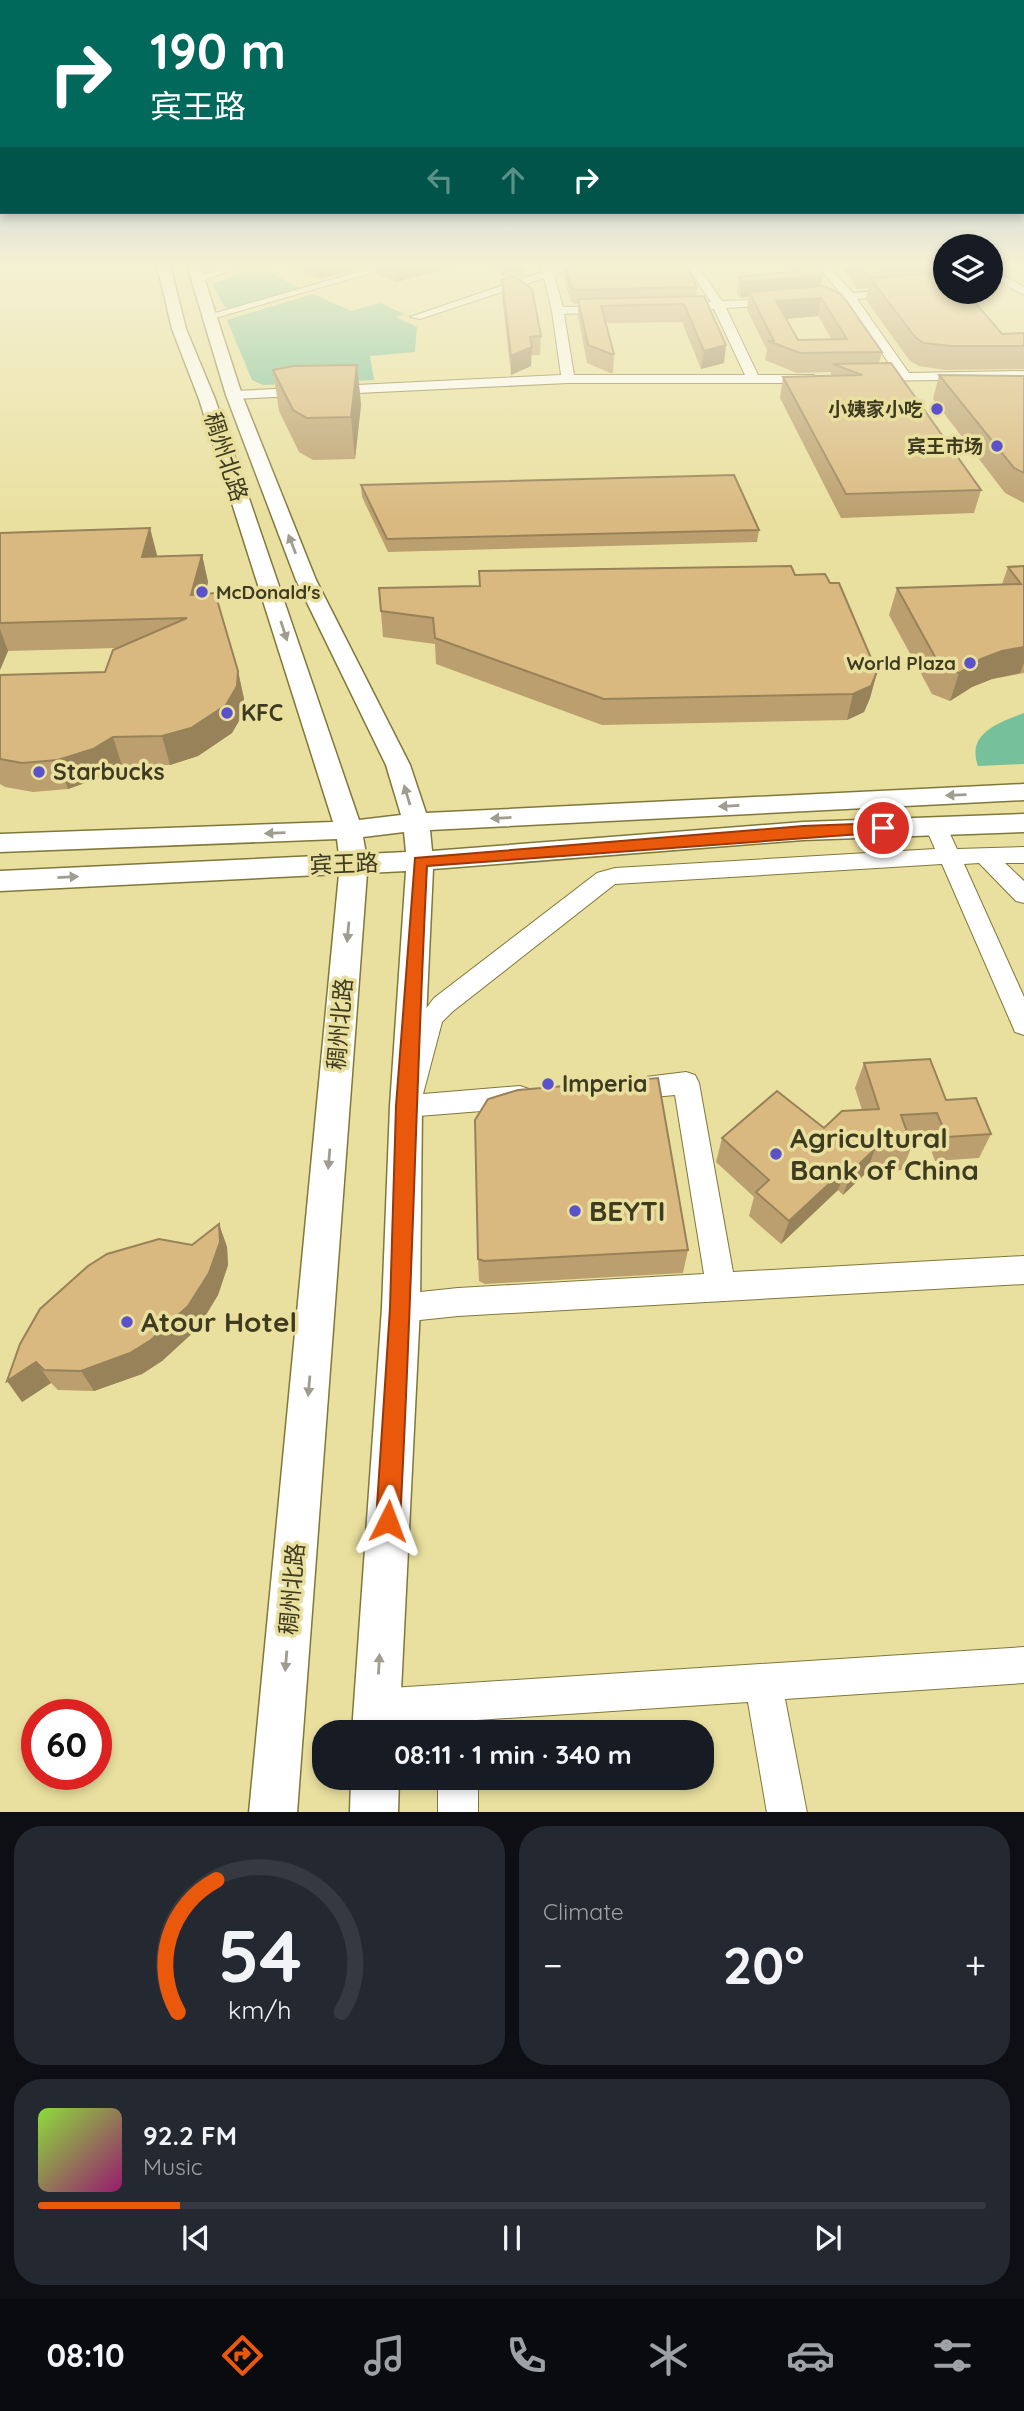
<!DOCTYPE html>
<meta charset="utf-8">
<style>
:root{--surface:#171b24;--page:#242831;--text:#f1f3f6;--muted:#9ea1a6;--line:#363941;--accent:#ea580c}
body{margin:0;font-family:Quicksand,"Noto Sans SC",sans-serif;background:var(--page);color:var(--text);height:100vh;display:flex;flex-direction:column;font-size:26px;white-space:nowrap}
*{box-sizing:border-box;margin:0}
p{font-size:23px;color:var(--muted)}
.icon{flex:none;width:38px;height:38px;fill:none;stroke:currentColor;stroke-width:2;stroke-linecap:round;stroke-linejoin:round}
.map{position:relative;height:1812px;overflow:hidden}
.drawer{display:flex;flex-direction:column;gap:14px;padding:14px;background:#0d0f14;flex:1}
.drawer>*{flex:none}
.top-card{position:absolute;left:0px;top:0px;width:1026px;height:214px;box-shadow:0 4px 10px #0003;background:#00695c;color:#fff;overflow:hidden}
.tools{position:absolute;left:933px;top:234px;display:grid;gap:14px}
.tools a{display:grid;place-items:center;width:70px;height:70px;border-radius:50%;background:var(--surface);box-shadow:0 4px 10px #0003;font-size:35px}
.speed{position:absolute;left:21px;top:1699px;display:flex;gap:14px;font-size:35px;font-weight:700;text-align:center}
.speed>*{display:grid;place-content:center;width:91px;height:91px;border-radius:50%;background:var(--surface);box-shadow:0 4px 10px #0003;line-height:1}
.speed .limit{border:10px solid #d22;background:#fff;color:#111}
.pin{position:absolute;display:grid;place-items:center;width:60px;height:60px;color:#fff;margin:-30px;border:4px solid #fff;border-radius:50%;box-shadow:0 2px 7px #0007}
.me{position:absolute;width:77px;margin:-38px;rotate:3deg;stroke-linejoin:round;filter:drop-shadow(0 0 5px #0008)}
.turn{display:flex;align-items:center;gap:24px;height:147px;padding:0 35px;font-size:32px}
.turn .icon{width:91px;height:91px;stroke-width:2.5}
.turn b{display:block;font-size:49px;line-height:60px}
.lanes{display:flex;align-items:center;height:66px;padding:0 35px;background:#0003;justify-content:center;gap:35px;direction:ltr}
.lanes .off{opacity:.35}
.big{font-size:52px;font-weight:800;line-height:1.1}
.drawer .tile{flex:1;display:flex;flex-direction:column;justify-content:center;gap:10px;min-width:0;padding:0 24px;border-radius:28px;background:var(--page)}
.drawer .dial{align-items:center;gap:0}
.dial svg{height:182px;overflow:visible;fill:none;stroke:var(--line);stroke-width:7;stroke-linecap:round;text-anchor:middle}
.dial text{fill:var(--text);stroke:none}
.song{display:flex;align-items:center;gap:21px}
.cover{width:84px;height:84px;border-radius:10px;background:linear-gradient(135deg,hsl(90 70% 55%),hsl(320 70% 35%))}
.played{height:7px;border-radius:4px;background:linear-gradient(90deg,var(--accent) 15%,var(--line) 15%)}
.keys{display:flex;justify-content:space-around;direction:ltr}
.heat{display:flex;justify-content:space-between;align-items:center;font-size:38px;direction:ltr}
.drawer .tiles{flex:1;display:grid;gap:14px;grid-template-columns:1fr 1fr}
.tile:last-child{grid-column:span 2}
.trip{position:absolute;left:312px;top:1720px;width:402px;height:70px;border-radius:28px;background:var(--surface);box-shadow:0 4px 10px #0003;font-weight:800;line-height:70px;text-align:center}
.menu{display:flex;height:112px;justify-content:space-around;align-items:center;background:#090b0e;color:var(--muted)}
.menu .icon{width:49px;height:49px}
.menu .selected{color:var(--accent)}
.menu b{font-size:32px;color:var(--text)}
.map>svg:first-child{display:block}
.green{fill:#76c19b}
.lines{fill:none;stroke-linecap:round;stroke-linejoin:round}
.minor-casing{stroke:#80773a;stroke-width:2}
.major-casing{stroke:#80773a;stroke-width:3}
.minor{fill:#fff;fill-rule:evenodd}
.major{fill:#fff;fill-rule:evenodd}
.wall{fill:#bb9f6e;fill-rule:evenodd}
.shaded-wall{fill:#98825a}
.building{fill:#d9b980;stroke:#98825a;stroke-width:2;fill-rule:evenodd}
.oneway{fill:#9f9d90}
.route{fill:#ea580c;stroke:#983908;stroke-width:2}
.poi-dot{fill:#5b52cb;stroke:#e9e09f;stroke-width:2.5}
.labels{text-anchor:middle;stroke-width:7;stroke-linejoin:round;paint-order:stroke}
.far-poi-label{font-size:19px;font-weight:bold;fill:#3f3b21;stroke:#e9e09f;text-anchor:end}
.street-label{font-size:23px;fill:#3f3b21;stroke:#e9e09f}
.poi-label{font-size:23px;font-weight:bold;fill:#3f3b21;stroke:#e9e09f;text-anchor:start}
.near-poi-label{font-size:28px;font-weight:bold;fill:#3f3b21;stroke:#e9e09f;text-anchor:start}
</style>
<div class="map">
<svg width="1024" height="1813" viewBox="0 0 1024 1813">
<rect width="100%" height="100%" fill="#e9e09f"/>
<g class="green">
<polygon points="258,267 300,288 226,309 212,284"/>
<polygon points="313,294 351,311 380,303 404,314 396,317 417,327 415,352 370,356 374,380 263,385 252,380 227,320"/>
<path d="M1024 713V764L978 766C966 733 999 723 1024 713Z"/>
</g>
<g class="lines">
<g class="minor-casing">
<g id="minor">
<polygon points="230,265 245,265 202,281 192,279"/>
<polygon points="382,265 398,265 215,318 205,316"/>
<polygon points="541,265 551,265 552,268 563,265 578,265 554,275 563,307 607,306 613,309 607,312 564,314 574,375 745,375 714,309 679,310 673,307 679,304 711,302 687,265 697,265 722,301 778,299 784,302 778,305 726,308 758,375 814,375 820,379 814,383 568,383 234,399 227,395 234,391 561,375 552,311 544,278 420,319 410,317 542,272"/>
<polygon points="817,265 827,265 853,293 945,285 945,291 857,299 909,373 1024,371 1024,379 865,381 864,378 870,374 896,374 847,300 808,302 808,298 841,294"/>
<polygon points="990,268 1024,287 1024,295 990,276"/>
<polygon points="936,819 944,821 957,849 1024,847 1024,863 1005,863 1024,881 1024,903 1016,901 979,863 964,864 1024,997 1024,1035 1015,1032 1012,1025 942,864 615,884 452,1012 442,1022 423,1094 520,1086 529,1089 533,1097 529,1105 520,1108 406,1117 397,1114 393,1106 419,1018 434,998 597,873 615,868 935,849 925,826 928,821"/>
<polygon points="686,1072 695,1075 699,1083 733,1272 1024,1256 1024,1284 458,1316 401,1322 390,1318 386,1308 390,1298 401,1294 458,1288 704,1274 675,1095 631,1099 622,1096 618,1088 622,1080"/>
<polygon points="1024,1647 1024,1683 785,1699 807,1813 767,1813 748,1702 477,1720 477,1732 439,1732 439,1723 376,1727 363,1721 357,1708 363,1695 376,1689"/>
<rect x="438" y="1778" width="40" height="35"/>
</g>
</g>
<g class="major-casing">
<g id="major">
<path d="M157 265H170L186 329 215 399 359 820 401 815 386 765 296 580 226 395 187 265H200L242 395 316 580 410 765 426 813 1024 784V800L430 830 432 851 803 822 1024 814V832L803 840 433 869 422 1106 420 1308 399 1732H352L382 1308 390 1106 406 871 367 873 297 1813H249L339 874 0 891V871L339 855 337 839 0 852V834L333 822 199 399 172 329ZM404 832 406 852 366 854 363 837Z"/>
<polygon points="351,1778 399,1778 398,1813 350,1813"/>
</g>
</g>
<use href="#minor" class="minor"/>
<use href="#major" class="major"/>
</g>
<g class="wall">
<polygon points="288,265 373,265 320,279"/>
<polygon points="376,265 457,265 396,282 377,274"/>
<polygon points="481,265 524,265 524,276 514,276 541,336 540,355 531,355 531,366 511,375 502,297 502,279 513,276 501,276 499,270"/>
<polygon points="565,265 697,287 696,296 724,363 701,369 682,322 606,323 614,354 613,373 610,373 587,363 578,316 578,304 575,304 571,302 564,278"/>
<path d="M784 265H822L823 276 821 286 882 352 879 363 981 490 974 513 841 518 780 398 783 377 831 376V372L797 373 765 360 767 350 747 310 748 297 740 298 737 293 739 277 788 272ZM818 316 832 340H798L786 319Z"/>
<polygon points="840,265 936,265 939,267 937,273 1002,334 1024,333 1024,369 945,370 919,366 910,361 866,300 868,288 858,289"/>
<polygon points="357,365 361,405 355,459 313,460 299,452 279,411 273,370"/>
<polygon points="939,375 1024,376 1024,503 1005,493 933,399"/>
<polygon points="361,485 759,530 757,542 388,552 362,497"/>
<polygon points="0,533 157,555 156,556 202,555 208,582 205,594 238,671 244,699 243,714 232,733 198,756 170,765 122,766 102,777 68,789 33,792 5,787 0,784 0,675 105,672 117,648 8,651 0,670"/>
<polygon points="1024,566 1024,673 992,679 972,687 950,701 932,694 889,615 897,588 1002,584 1008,567"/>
<polygon points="479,571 795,575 877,672 870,698 864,712 847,720 602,725 436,664 435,644 383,637 379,588 479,586"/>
<polygon points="864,1063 946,1100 991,1134 979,1158 935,1161 926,1137 909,1138 912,1146 902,1170 866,1173 843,1195 838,1190 781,1244 749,1216 754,1197 716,1162 722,1138 824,1128 862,1110 855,1088"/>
<polygon points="219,1224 227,1247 228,1265 218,1295 198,1328 162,1361 142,1374 94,1391 58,1390 51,1383 22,1402 40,1309 192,1245"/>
<polygon points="688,1250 683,1273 485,1284 479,1281 478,1259"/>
</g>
<g class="shaded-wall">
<polygon points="318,265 373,265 320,279"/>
<polygon points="403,265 457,265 396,282 395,267"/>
<polygon points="823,276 820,292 749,292 748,297 740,298 742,282"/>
<polygon points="821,298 818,316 773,320 776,301"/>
<polygon points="726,345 724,363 701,369 704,351"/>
<polygon points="532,347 531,366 511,375 511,356"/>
<polygon points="357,365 361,405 355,459 351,417"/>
<polygon points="150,528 157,555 148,584 142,557"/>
<polygon points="202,555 208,582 198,622 191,595"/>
<polygon points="0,629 8,651 0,670"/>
<polygon points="1024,647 1024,663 1020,673 992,679 972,687 950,701 959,673 981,659 1002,651"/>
<polygon points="238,671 244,699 243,714 232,733 198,756 170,765 162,736"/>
<polygon points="877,672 870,698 864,712 847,720 853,694"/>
<polygon points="113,737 122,766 102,777 68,789 58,760"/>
<polygon points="875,1149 866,1173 843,1195 852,1171"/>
<polygon points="847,1167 838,1190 781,1244 789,1221"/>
<polygon points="219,1224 227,1247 228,1265 218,1295 198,1328 162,1361 142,1374 94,1391 81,1371"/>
<polygon points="36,1362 51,1383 22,1402 7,1381"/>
</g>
<g class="building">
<polygon points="565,265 686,265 697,287 576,290 571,288"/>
<polygon points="797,265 822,265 823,276 742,282 739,277 801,271"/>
<polygon points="855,265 936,265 939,267 861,273"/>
<polygon points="945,272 945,292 966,292 1002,334 1024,333 1024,346 951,346 924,343 916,338 870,278"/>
<polygon points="514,276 532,289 541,336 530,337 532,347 511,356 502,279"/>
<path d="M824 286 842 295 882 352 800 353 768 341H774L749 292ZM821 298 847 339 798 340 776 301Z"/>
<polygon points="704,296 726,345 704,351 684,304 601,306 614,354 611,354 588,345 578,299"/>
<polygon points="891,363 981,490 846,494 783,377 862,375 833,364"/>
<polygon points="357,365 351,417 307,418 293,410 273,370 293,366"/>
<polygon points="939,375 1024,376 1024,473 1014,468"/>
<polygon points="734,475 759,530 387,539 361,485"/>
<polygon points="150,528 142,557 202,555 191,595 215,593 238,671 237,686 226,705 191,728 162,736 113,737 93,749 58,760 22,763 0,759 0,675 105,672 113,650 187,618 0,623 0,533"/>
<polygon points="791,566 795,575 825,574 830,583 839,583 877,672 871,686 853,694 604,699 435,638 433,618 381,611 379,588 480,586 479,571"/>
<polygon points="1024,566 1024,647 1002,651 981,659 959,673 940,666 897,588 1021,584 1008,567"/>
<polygon points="930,1059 946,1100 976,1098 991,1134 947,1137 937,1113 901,1115 912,1146 875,1149 852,1171 847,1167 789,1221 756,1192 769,1180 722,1138 777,1091 824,1128 842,1111 879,1109 864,1063"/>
<polygon points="658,1078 688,1250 484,1261 478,1259 475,1120 488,1099 518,1090"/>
<polygon points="219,1224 220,1242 209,1273 188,1306 151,1340 130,1353 81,1371 44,1370 36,1362 7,1381 20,1344 40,1309 88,1266 107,1254 159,1239 192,1245"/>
</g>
<defs><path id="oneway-solid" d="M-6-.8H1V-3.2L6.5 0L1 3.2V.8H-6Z" transform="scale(1.75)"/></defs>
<g class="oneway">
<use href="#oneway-solid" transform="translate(292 544) rotate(-111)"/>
<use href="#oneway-solid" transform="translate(284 631) rotate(72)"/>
<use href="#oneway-solid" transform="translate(407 795) rotate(-107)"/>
<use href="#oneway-solid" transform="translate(956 795) rotate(178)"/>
<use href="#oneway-solid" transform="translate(729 806) rotate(177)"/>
<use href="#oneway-solid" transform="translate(501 818) rotate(177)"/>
<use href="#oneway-solid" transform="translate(275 833) rotate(178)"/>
<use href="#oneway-solid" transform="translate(68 877) rotate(-3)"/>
<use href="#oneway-solid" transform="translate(348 932) rotate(95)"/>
<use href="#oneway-solid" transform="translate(329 1159) rotate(95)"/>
<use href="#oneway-solid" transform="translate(309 1386) rotate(95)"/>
<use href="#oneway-solid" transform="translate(286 1661) rotate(95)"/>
<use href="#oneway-solid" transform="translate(379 1664) rotate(-87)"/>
</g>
<linearGradient id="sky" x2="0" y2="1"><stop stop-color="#7ea0df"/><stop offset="0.51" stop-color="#f5f1d4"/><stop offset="1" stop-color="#f5f1d4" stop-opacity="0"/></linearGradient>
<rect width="1024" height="518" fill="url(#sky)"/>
<path class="route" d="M883 823 888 825 890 828 888 832 427 866C416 1084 412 1303 400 1521L396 1530 388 1533 379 1530 376 1521 390 1308 396 1106 415 858 803 826Z"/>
<g class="poi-dot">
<circle cx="937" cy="409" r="7"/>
<circle cx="997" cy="446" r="7"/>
<circle cx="202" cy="592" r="7"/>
<circle cx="970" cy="663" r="7"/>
<circle cx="227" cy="713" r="7"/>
<circle cx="39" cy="772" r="7"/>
<circle cx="548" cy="1084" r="7"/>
<circle cx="776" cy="1154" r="7"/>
<circle cx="575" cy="1211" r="7"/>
<circle cx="127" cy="1322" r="7"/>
</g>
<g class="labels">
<g class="far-poi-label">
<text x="923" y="416">小姨家小吃</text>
<text x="983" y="453">宾王市场</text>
<text x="216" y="599" text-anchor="start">McDonald's</text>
<text x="956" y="670">World Plaza</text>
</g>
<g class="street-label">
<text transform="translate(226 457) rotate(72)" y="8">稠州北路</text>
<text transform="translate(344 864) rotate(-2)" y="8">宾王路</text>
<text transform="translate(340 1024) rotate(-85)" y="8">稠州北路</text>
<text transform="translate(292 1589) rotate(-85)" y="8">稠州北路</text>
</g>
<g class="poi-label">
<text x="241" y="721">KFC</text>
<text x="53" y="780">Starbucks</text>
<text x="562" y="1092">Imperia</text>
</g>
<g class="near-poi-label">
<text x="790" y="1148">Agricultural<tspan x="790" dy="32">Bank of China</tspan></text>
<text x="589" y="1221">BEYTI</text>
<text x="141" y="1332">Atour Hotel</text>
</g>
</g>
</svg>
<div class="tools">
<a><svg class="icon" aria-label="layers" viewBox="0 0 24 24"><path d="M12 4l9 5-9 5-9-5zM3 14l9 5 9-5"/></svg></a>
</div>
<div class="speed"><div class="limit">60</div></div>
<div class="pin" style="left:883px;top:828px;background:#d93025"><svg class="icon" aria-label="arrive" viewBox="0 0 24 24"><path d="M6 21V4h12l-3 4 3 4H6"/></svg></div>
<svg class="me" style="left:388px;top:1521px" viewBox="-20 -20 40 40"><path d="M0-17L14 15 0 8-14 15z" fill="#ea580c" stroke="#fff" stroke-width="4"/></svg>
<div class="trip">08:11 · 1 min · 340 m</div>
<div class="top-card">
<div class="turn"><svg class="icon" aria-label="right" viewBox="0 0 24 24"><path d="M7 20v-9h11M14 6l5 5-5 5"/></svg><div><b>190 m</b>宾王路</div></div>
<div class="lanes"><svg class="icon off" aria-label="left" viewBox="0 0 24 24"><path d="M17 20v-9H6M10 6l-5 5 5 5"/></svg><svg class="icon off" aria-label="ahead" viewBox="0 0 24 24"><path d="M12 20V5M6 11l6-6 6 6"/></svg><svg class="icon" aria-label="right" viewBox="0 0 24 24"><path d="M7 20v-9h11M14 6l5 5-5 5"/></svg></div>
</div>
</div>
<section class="drawer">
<div class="tiles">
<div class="tile dial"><svg viewBox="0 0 100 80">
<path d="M14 69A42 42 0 1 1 86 69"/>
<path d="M14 69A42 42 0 0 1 31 11" stroke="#ea580c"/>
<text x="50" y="56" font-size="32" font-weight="700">54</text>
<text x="50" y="72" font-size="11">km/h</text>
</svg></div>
<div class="tile"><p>Climate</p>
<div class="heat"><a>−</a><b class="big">20°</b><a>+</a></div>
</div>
<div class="tile">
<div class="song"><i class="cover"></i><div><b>92.2 FM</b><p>Music</p></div></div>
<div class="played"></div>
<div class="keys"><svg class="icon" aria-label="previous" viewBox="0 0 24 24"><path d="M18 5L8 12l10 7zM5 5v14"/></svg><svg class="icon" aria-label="pause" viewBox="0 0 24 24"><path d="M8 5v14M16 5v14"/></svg><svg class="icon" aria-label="next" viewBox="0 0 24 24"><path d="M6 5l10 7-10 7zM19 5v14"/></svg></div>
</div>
</div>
</section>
<nav class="menu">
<b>08:10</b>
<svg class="icon selected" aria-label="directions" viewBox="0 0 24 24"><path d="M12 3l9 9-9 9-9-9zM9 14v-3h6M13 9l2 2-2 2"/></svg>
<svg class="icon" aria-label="music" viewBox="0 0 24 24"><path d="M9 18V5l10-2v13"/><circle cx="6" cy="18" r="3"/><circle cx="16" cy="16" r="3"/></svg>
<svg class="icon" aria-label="phone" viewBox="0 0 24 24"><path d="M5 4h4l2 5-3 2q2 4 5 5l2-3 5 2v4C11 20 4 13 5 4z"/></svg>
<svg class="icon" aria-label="climate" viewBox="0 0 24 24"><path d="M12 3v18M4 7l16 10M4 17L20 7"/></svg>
<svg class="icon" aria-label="car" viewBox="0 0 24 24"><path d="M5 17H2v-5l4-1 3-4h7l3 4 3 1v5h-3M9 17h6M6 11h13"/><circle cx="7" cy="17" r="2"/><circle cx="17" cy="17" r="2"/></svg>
<svg class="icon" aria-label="filters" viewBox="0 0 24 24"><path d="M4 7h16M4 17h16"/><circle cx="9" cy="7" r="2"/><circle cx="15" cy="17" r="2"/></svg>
</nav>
